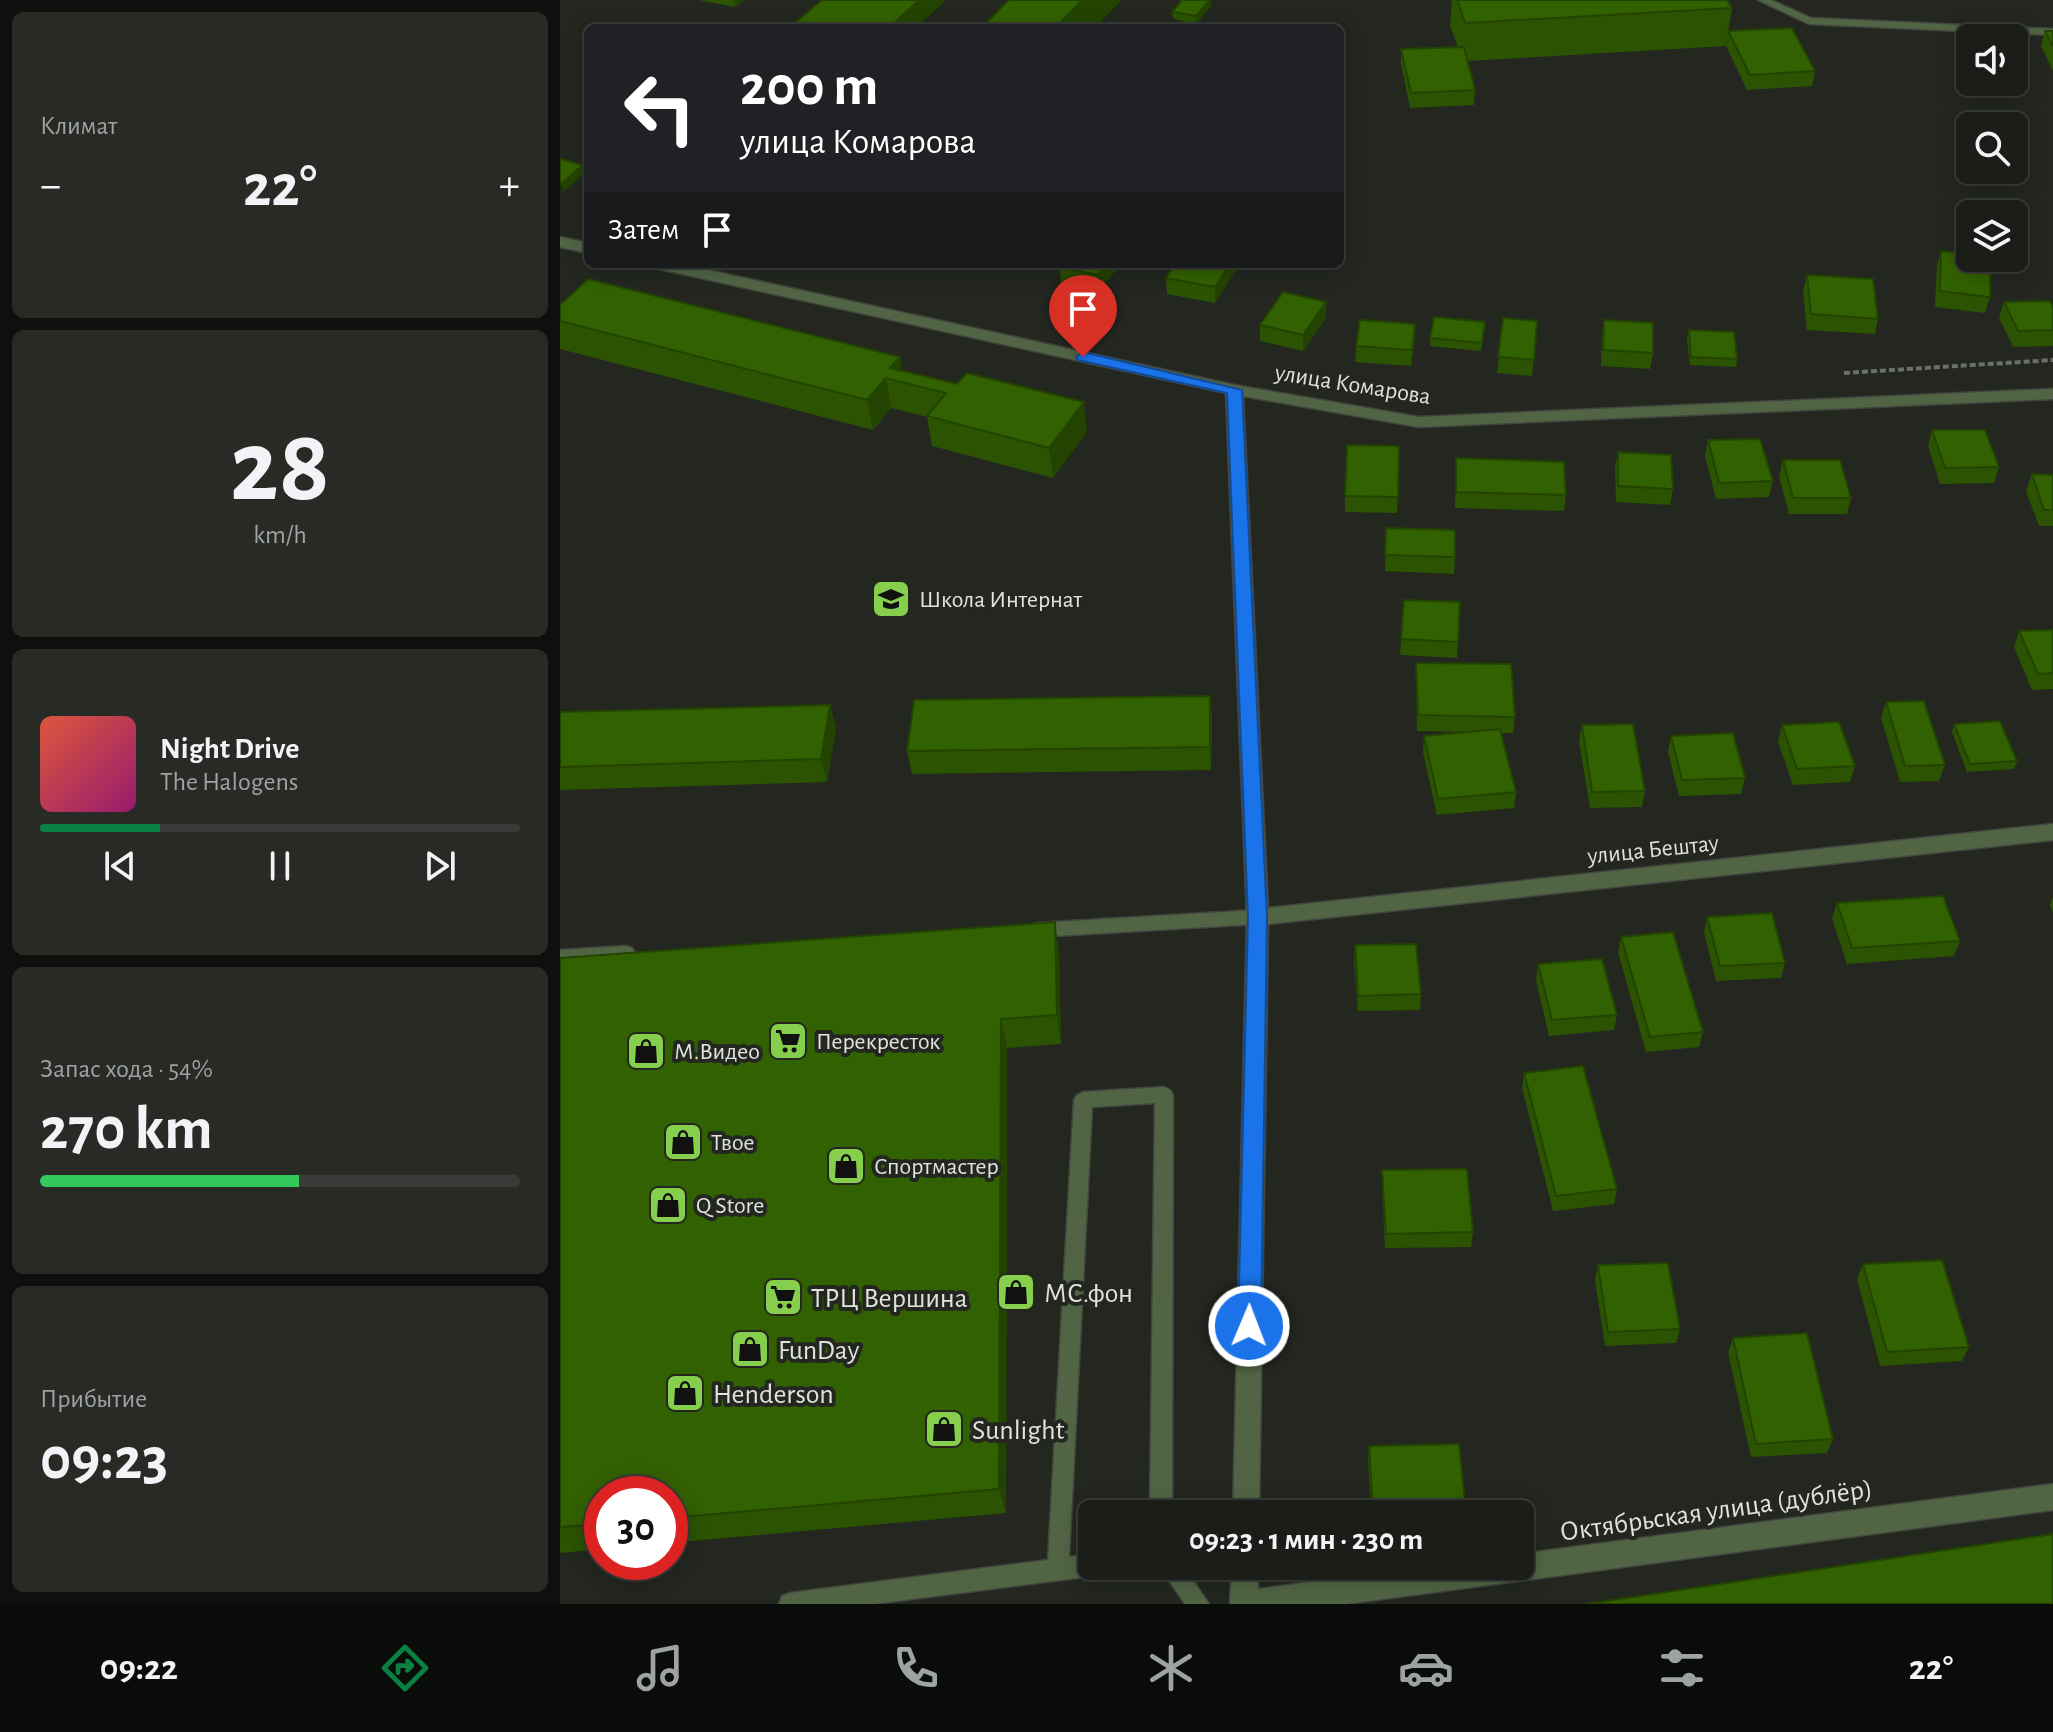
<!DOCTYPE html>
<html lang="ru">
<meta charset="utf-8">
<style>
:root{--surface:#1a1d18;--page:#272a25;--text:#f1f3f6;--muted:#9fa2a2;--line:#383b37;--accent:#0b8043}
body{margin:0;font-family:"Alegreya Sans",sans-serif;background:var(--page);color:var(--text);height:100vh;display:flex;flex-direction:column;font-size:30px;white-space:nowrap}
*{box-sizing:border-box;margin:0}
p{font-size:26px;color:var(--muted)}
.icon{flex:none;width:44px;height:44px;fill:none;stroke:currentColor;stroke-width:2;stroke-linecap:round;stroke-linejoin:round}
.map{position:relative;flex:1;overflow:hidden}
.sheet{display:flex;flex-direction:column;gap:12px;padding:12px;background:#0e100d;width:560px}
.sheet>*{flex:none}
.top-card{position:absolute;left:24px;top:24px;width:760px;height:244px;border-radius:12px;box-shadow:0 4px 20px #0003,0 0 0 2px var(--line);background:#202124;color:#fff;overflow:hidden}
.tools{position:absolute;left:1396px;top:24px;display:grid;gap:16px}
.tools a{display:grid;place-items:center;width:72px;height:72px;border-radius:12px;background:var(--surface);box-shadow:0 4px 20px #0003,0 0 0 2px var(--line);font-size:40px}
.speed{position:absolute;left:24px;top:1476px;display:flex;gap:16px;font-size:40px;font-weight:700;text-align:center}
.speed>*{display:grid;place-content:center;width:104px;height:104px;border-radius:50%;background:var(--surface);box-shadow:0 4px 20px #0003,0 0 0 2px var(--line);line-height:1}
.speed .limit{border:12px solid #d22;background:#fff;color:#111}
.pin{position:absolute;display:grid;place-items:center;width:68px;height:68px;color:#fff;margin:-82px -34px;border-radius:50% 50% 50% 0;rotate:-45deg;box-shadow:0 0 8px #0007}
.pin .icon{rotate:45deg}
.me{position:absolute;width:88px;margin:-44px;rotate:1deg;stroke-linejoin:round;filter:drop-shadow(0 0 6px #0008)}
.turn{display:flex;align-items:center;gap:28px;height:168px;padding:0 24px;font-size:36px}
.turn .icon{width:104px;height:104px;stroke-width:2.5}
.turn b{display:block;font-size:56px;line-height:68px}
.then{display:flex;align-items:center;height:76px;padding:0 24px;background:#0003;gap:16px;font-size:30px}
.big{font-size:60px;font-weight:700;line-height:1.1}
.sheet .card{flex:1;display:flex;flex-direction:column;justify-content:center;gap:12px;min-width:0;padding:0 28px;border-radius:12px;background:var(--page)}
.sheet .dial{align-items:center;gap:0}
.dial b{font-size:104px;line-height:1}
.song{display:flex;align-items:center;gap:24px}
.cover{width:96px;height:96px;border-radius:12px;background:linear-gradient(135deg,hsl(10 70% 55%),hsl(320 70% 35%))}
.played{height:8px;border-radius:4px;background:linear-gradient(90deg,var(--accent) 25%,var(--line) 25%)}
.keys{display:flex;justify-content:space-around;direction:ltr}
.heat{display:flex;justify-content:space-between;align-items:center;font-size:44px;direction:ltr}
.charge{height:12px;border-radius:6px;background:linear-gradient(90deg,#34c759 54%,var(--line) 0)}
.trip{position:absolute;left:518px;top:1500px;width:456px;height:80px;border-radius:12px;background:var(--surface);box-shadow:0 4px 20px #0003,0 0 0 2px var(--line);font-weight:700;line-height:80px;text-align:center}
.tab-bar{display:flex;height:128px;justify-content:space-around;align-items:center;background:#0a0c0a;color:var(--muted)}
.tab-bar .icon{width:56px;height:56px}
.tab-bar .active{color:var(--accent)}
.tab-bar b{font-size:36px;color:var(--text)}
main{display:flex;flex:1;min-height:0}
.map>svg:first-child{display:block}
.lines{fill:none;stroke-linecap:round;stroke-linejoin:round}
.lane-casing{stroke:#41453e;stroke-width:3}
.street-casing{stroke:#41453e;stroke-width:3}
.path{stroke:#6b6f69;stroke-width:4;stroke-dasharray:6 3;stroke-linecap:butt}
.lane{fill:#516544;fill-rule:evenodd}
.street{fill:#516544;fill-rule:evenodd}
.wall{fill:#2b5301}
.shaded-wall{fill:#234401}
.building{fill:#326101;stroke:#234401;stroke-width:2}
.route{fill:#1a73e8;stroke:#114b97;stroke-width:2}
.labels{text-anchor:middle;stroke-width:8;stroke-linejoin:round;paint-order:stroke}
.street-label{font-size:24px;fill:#dfe2dd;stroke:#232720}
.poi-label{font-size:24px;fill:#dfe2dd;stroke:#232720;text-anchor:start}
.near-poi-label{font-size:28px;fill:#dfe2dd;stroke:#232720;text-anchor:start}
.near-street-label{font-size:28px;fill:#dfe2dd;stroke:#232720}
</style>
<main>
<section class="sheet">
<div class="card"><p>Климат</p>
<div class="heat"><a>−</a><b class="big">22°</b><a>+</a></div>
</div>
<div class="card dial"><b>28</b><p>km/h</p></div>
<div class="card">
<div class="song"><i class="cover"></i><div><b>Night Drive</b><p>The Halogens</p></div></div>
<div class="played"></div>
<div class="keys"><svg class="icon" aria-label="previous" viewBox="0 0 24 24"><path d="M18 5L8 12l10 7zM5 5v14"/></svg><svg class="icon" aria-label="pause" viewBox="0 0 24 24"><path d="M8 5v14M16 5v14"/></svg><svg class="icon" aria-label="next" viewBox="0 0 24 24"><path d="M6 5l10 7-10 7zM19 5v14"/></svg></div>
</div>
<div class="card"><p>Запас хода · 54%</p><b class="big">270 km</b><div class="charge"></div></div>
<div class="card"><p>Прибытие</p><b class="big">09:23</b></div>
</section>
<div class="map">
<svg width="1493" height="1604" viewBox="0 0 1493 1604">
<rect width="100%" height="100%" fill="#232720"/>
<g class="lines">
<g class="lane-casing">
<g id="lane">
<polygon points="1198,0 1211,0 1251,18 1493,29 1493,35 1249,24"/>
<polygon points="698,910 704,912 706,917 704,922 698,924 477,937 471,935 469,930 471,925 477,923"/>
<polygon points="66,946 72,948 75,953 72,958 66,960 0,964 0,950"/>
<polygon points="604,1087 610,1090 613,1095 612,1514 590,1514 595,1103 532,1107 509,1557 532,1554 532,1566 542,1566 540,1572 532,1576 313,1604 219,1604 222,1596 230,1593 488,1560 514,1100 517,1095 523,1092"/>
<polygon points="599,1566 623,1566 649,1604 625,1604"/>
</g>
</g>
<g class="street-casing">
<g id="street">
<polygon points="0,237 28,243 28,253 0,247"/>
<polygon points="91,264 120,264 674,385 859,417 1493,389 1493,399 859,427 683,396 708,908 1493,824 1493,840 708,924 699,1514 673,1514 687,917 666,393 99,269"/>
<polygon points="1493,1484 1493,1510 785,1604 670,1604 672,1566 698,1566 698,1589 871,1566 960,1566 960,1554"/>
</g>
</g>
<polyline class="path" points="1284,373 1493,360"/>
<use href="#lane" class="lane"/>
<use href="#street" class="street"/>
</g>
<g class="wall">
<polygon points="139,0 184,0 175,7"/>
<polygon points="622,0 651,0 651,6 636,24 613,19 612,12"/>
<polygon points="892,0 1167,0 1172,8 1166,46 908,61 915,90 914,105 850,108 841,64 841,49 898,47 890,26"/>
<polygon points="235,23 356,28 236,28"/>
<polygon points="1168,31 1255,71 1252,86 1187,90 1166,46"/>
<polygon points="1485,31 1493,31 1493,71 1481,46"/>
<polygon points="1381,251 1430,297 1425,313 1375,307 1377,266"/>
<polygon points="560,264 539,291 501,283 500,267"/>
<polygon points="615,264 679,264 655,303 607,294 606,278"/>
<polygon points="1247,275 1318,319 1315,334 1247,330 1243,291"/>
<polygon points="766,302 766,318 743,351 700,341 700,325"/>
<polygon points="1444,302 1493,307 1493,346 1453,347 1439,318"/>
<polygon points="0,305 340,357 342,371 527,432 493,478 372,446 367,417 331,408 313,430 0,349"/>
<polygon points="943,318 977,321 972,376 937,373"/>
<polygon points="1044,320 1093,353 1090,369 1041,366 1042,335"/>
<polygon points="925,322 921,351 870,346 870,338"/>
<polygon points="855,324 851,366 795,362 796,346"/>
<polygon points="1129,330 1177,359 1176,367 1130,365 1127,338"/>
<polygon points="1372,430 1439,467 1434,483 1380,484 1368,446"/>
<polygon points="1148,440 1213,481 1209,497 1156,499 1145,456"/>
<polygon points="839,446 837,513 785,512 785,496"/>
<polygon points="1058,452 1113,489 1110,505 1056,502 1055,468"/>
<polygon points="896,458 1006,495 1004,511 895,508"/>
<polygon points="1223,460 1291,498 1287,514 1229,514 1219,476"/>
<polygon points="1472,474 1493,475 1493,526 1479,526 1466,491"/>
<polygon points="826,528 895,557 894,574 825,571"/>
<polygon points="844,600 898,642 897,658 840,655"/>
<polygon points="1493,630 1493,689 1472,690 1454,647 1459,631"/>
<polygon points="856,663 955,717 953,733 941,733 956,792 954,808 877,815 863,752 864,736 906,732 857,731"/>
<polygon points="650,696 652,719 651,770 352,774 347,751"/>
<polygon points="1326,702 1385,765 1379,781 1340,782 1321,718"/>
<polygon points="270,705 276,728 267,782 0,790 0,712"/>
<polygon points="1394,724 1457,761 1454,769 1407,772 1392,732"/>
<polygon points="1022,725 1085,791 1082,807 1030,808 1019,741"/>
<polygon points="1222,725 1295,766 1290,782 1233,785 1218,742"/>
<polygon points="1111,736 1185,778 1181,794 1119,796 1108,752"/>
<polygon points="1493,897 1493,913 1490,905"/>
<polygon points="1277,903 1400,941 1394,956 1287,964 1272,919"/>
<polygon points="1147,917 1225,963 1221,978 1156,981 1144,932"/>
<polygon points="1061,937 1143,1032 1139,1047 1086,1052 1058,952"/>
<polygon points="795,945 861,994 860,1010 798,1011 794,961"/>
<polygon points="499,952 501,1044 447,1048 446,1513 110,1543 110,1494 42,1494 42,1549 0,1553 0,958"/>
<polygon points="978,964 1057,1015 1054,1030 989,1036 976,980"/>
<polygon points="964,1073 1057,1189 1054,1204 993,1211 962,1088"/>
<polygon points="822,1170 913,1232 911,1247 825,1248 822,1185"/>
<polygon points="1303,1264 1409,1347 1402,1361 1320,1366 1297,1279"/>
<polygon points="1038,1265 1120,1329 1116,1343 1045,1346 1035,1280"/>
<polygon points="1173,1338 1273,1439 1267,1453 1191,1457 1168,1352"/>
<polygon points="809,1446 906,1514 811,1514 808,1459"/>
</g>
<g class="shaded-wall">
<polygon points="174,0 184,0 175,7"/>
<polygon points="359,0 386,0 356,28 329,28"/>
<polygon points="522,0 561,0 561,1 535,28 495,28"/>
<polygon points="649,0 651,0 651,6 636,24 636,16"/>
<polygon points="23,165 25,173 3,192 1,184"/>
<polygon points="546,264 560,264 539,291 538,275"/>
<polygon points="669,264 679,264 655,303 655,287"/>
<polygon points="766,302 766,318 743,351 743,335"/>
<polygon points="855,324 855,340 851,366 852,350"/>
<polygon points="340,357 344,382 330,368"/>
<polygon points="326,378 331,408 313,430 307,400"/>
<polygon points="524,402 527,432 493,478 489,448"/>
<polygon points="650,696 652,719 651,770 650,747"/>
<polygon points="270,705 276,728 267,782 261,759"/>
<polygon points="495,922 499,952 501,1044 497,1015"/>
<polygon points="441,1019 447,1048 446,1513 439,1489"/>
</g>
<g class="building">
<polygon points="262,0 359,0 329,28 258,28 235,23"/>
<polygon points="449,0 522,0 495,28 433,28 423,26"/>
<polygon points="622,0 649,0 636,16 612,12"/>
<polygon points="897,0 1167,0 1172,8 905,23"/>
<polygon points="1232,28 1255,71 1190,75 1168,31"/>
<polygon points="1485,31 1493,31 1493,47"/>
<polygon points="904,47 915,90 851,93 841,49"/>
<polygon points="0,159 23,165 1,184 0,183"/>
<polygon points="1381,251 1410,254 1410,258 1430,258 1430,297 1380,291"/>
<polygon points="502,264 546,264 538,275 500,267"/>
<polygon points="615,264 669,264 655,287 606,278"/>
<polygon points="1247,275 1313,279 1318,319 1251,314"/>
<polygon points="28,279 340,357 330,368 397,384 407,373 524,402 489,448 367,416 386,393 326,378 307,400 0,321 0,305"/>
<polygon points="723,292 766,302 743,335 700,325"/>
<polygon points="1490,301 1493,307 1493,330 1458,331 1444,302"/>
<polygon points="874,317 925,322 922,343 870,338"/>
<polygon points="943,318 977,321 974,360 938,357"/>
<polygon points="800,320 855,324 852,350 796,346"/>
<polygon points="1044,320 1093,323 1093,353 1043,350"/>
<polygon points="1129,330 1174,332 1177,359 1131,357"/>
<polygon points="1372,430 1425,430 1439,467 1385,468"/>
<polygon points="1200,439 1213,481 1159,483 1148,440"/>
<polygon points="787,445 839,446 838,497 785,496"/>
<polygon points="1058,452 1111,455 1113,489 1058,486"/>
<polygon points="896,458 1004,462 1006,495 896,492"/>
<polygon points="1223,460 1280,460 1291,498 1233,498"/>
<polygon points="1472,474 1493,475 1493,510 1484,510"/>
<polygon points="826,528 895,530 895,557 825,555"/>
<polygon points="844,600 900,602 898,642 841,639"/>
<polygon points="1493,630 1493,673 1478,674 1459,631"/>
<polygon points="856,663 951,664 955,717 858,715"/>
<polygon points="650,696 650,747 347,751 354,700"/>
<polygon points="1364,701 1385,765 1345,766 1326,702"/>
<polygon points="270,705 261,759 0,767 0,712"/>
<polygon points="1440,721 1457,761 1410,764 1394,724"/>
<polygon points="1279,722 1295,766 1237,769 1222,725"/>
<polygon points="1073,724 1085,791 1032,792 1022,725"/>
<polygon points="940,729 956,792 878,799 864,736"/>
<polygon points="1173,733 1185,778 1122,780 1111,736"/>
<polygon points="1383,896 1400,941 1292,948 1277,903"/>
<polygon points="1212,913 1225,963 1160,966 1147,917"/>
<polygon points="495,922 497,1015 441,1019 439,1489 110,1518 110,1494 42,1494 42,1524 0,1527 0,958"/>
<polygon points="1113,932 1143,1032 1090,1037 1061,937"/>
<polygon points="856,944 861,994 798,996 795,945"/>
<polygon points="1042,959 1057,1015 992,1020 978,964"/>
<polygon points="1023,1066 1057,1189 996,1196 964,1073"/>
<polygon points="907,1169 913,1232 826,1234 822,1170"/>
<polygon points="1382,1260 1409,1347 1327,1352 1303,1264"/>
<polygon points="1108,1263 1120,1329 1048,1332 1038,1265"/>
<polygon points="1247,1333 1273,1439 1196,1444 1173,1338"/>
<polygon points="899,1444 906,1514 813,1514 809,1446"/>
<polygon points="1493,1534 1493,1604 1026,1604"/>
</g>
<polygon class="route" points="523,352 682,390 707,917 701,1326 697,1333 689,1336 681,1333 678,1326 688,917 667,393 518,360 516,357"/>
<defs>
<g id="school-square" transform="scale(2)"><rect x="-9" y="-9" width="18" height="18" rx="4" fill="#85cf4d" stroke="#232720"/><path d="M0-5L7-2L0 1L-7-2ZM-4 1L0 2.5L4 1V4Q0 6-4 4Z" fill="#111"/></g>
<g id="supermarket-square" transform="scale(2)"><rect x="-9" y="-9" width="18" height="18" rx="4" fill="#85cf4d" stroke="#232720"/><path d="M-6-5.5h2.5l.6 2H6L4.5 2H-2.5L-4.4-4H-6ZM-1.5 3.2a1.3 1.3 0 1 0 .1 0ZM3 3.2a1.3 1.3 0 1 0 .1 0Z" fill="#111"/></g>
<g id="shop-square" transform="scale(2)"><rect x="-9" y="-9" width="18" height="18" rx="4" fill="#85cf4d" stroke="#232720"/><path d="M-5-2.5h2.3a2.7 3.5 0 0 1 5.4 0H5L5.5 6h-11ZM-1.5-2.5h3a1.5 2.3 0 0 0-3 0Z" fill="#111"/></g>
</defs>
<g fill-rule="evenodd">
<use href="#school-square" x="331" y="599"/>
<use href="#supermarket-square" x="228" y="1041"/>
<use href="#shop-square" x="86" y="1051"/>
<use href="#shop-square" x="123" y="1142"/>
<use href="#shop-square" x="286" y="1166"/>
<use href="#shop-square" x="108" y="1205"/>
<use href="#shop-square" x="456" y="1292"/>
<use href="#supermarket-square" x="223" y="1297"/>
<use href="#shop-square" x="190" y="1349"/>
<use href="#shop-square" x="125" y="1393"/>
<use href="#shop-square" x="384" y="1429"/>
</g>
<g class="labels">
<g class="street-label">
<text transform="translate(793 384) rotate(9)" y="8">улица Комарова</text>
<text transform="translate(1093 849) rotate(-6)" y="8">улица Бештау</text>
</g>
<g class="poi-label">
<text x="359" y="607">Школа Интернат</text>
<text x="256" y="1049">Перекресток</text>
<text x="114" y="1059">М.Видео</text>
<text x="151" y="1150">Твое</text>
<text x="314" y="1174">Спортмастер</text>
<text x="136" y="1213">Q Store</text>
</g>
<g class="near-poi-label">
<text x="484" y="1302">МС.фон</text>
<text x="251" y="1307">ТРЦ Вершина</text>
<text x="218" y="1359">FunDay</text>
<text x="153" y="1403">Henderson</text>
<text x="412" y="1439">Sunlight</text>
</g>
<g class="near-street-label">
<text transform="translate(1156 1509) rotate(-8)" y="10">Октябрьская улица (дублёр)</text>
</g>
</g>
</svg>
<div class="tools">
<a><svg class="icon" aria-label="sound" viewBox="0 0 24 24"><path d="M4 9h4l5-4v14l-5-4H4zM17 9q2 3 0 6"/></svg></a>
<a><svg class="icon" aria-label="search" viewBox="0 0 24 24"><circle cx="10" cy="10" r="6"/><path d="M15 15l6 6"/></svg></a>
<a><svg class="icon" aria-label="layers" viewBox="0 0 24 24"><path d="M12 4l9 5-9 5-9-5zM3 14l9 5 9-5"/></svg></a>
</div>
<div class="speed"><div class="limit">30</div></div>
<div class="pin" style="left:523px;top:357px;background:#d93025"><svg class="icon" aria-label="arrive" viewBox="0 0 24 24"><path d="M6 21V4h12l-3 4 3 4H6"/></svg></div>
<svg class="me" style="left:689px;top:1326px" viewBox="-20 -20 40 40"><circle r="17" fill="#1a73e8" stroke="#fff" stroke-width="3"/><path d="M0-11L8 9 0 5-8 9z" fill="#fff"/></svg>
<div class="trip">09:23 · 1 мин · 230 m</div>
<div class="top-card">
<div class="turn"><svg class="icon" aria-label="left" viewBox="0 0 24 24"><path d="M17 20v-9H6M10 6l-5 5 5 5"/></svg><div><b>200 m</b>улица Комарова</div></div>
<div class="then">Затем<svg class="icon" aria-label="arrive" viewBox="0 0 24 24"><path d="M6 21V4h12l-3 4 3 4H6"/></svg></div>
</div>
</div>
</main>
<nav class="tab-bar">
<b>09:22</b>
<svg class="icon active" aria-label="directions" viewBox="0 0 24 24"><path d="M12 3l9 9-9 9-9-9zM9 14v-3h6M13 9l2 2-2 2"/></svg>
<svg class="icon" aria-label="music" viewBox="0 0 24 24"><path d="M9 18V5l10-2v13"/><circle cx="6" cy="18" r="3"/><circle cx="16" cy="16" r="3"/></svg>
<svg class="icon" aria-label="phone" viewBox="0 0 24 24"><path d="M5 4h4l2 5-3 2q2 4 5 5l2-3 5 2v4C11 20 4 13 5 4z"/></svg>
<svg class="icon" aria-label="climate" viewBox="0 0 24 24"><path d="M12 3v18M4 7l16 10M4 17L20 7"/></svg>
<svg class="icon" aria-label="car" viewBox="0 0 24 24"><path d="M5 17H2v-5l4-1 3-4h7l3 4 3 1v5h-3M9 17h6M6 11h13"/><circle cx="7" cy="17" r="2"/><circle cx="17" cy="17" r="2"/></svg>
<svg class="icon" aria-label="filters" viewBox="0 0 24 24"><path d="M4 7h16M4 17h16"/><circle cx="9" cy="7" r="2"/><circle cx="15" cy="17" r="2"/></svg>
<b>22°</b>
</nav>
